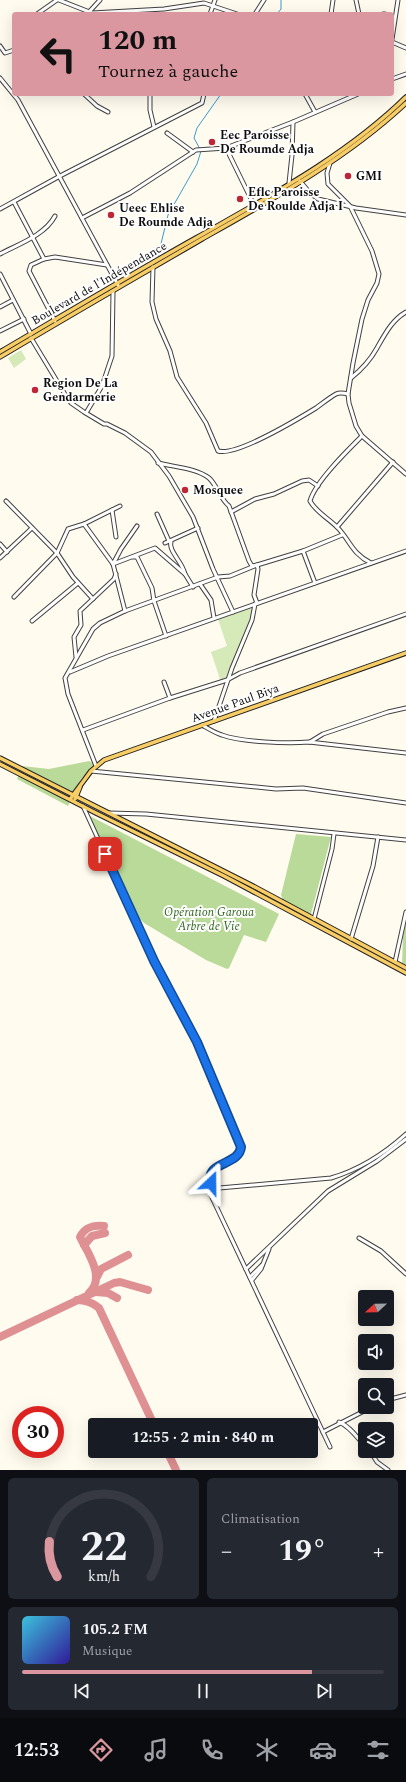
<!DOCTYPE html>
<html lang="fr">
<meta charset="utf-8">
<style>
:root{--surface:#171b24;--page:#242831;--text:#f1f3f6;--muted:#9ea1a6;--line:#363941;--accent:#da979f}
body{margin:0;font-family:Spectral,serif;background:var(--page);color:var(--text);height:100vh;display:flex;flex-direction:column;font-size:15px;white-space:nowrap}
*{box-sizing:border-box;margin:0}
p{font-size:13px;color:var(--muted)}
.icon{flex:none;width:22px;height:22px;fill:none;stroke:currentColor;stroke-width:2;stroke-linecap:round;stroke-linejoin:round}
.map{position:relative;height:1470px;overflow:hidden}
.details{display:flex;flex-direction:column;gap:8px;padding:8px;background:#0d0f14;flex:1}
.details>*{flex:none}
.banner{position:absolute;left:12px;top:12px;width:382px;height:84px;border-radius:4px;box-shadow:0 4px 16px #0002;background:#da979f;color:#111;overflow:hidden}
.needle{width:26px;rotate:248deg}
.fabs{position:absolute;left:358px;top:1290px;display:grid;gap:8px}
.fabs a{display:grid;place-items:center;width:36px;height:36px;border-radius:4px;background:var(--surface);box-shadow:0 4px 16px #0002;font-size:20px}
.speed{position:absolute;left:12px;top:1406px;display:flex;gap:8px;font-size:20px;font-weight:700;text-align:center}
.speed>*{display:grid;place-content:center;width:52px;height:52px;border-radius:50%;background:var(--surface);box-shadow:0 4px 16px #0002;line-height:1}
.speed .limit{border:6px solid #d22;background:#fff;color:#111}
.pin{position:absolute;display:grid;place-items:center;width:34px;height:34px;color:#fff;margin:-17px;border-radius:8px;box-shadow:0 2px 6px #0006}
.me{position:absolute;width:44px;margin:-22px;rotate:23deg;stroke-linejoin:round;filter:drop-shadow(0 0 3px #0008)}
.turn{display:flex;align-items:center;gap:14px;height:84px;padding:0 20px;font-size:18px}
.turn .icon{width:52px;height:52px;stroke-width:2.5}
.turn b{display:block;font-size:28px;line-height:34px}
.big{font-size:30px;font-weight:700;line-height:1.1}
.details .tile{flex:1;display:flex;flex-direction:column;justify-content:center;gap:6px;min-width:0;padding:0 14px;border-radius:6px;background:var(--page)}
.details .dial{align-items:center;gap:0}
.dial svg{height:104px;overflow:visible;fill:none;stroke:var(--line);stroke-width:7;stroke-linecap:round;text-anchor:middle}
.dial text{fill:var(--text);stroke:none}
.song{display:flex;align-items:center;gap:12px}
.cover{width:48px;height:48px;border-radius:6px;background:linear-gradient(135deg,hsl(190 70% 55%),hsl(250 70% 35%))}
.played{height:4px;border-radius:2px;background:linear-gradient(90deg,var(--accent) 80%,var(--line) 80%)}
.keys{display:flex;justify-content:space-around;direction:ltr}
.heat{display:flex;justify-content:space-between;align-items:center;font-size:22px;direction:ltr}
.details .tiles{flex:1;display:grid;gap:8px;grid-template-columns:1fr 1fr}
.tile:last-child{grid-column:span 2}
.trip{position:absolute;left:88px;top:1418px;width:230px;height:40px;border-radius:4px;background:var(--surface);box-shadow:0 4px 16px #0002;font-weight:700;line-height:40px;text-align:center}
.tabs{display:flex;height:64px;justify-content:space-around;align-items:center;background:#090b0e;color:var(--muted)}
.tabs .icon{width:28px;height:28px}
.tabs .selected{color:var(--accent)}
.tabs b{font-size:18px;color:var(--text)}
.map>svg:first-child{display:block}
.green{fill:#d5e9b9}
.forest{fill:#b9da98}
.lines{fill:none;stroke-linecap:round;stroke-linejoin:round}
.stream{stroke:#3b9bcd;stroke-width:1}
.taxiway{stroke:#df9092;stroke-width:8}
.minor-casing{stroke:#414141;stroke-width:5}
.major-casing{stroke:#1f1f1f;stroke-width:5.5}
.minor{stroke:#fff;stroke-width:3}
.major{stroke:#f8cd66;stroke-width:3.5}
.route-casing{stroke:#114b97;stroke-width:10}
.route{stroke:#1a73e8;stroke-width:7}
.poi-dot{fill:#bf2635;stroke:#fff;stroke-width:1.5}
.labels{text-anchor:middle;stroke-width:4;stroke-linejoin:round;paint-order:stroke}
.poi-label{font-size:12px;font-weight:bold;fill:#0e0e0e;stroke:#fff;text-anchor:start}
.street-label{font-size:12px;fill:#0e0e0e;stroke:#fff}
.park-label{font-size:12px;font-style:italic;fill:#31661e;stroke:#fff}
</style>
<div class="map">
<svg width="406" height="1470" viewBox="0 0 406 1470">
<rect width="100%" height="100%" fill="#fffbef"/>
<g class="green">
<polygon points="21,350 26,359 14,368 8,358"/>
<polygon points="255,604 255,611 227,680 221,682 211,652 227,646 218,619"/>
</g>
<g class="forest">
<polygon points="89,761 93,763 94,767 81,779 68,806 17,779 22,766 49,769"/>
<polygon points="88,815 279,914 266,942 244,935 229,968 227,969 206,960 144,923 136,915"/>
<polygon points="296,834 331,837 310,918 284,902 281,895"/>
<polygon points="406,923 406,967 402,965 403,937"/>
</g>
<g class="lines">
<g class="stream">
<polyline points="277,14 281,9 281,0"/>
<polyline points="158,256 168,215 197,164 201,151 194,138 197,128 221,94"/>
</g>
<g class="taxiway">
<polyline points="84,1245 92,1236 105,1233"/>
<polyline points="97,1277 101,1269 128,1255"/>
<polyline points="96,1292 108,1293 117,1298"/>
<path d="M89 1293C106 1278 88 1253 80 1237 85 1227 93 1225 104 1226"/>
<path d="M77 1300C86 1300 92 1302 99 1308L154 1425"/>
<polyline points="0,1337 114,1283 120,1282 148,1290"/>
<polyline points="167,1451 176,1470"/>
</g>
<g class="minor-casing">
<g id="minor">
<polyline points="59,0 92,13 164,9 204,3 237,14"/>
<polyline points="356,0 359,14"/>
<polyline points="89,12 100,0"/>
<polyline points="37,14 57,0"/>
<polyline points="210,14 215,0"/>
<polyline points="255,14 264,0"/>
<polyline points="331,14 333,0"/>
<polyline points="383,14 385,14"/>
<polyline points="392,39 398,0"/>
<polyline points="392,42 406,48"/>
<polyline points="0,46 5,53 14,50"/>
<polyline points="0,78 18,100 118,285"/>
<polyline points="392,79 406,74"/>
<polyline points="84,94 97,106 108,112"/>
<polyline points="150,94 150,110 154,127"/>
<polyline points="305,94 315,112"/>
<polyline points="167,133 193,152"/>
<polyline points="226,148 254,205"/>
<polyline points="330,163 327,173 328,184 350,206 372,251 379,274 377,283 368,300 362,319 353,363 348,394 349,403 356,426 362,436 406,474"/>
<polyline points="300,181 310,193 318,199 356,208 406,215"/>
<polyline points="289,183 292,155 293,122"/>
<polyline points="14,202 44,259"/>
<polyline points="0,209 60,176 202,103 204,94"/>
<polyline points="82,218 130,193 196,150 226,148 293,122 358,94"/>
<path d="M0 254C19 244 45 235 55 216"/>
<path d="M153 267 152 302 156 319 170 351 177 377 206 423 218 451C237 456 298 419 316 408 323 403 329 398 336 394 340 392 344 393 348 394"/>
<polyline points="0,274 31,334"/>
<polyline points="0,307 13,300"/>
<polyline points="55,321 29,271 31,265 44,259 55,257 107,265"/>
<polyline points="0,331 24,319"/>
<polyline points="31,338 66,396 71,403 84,412 104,424 107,424 125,433 151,452 169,476 193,517 213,569 233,612"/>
<path d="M351 378C361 370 371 359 377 348 385 334 392 320 406 312"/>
<polyline points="86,413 102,386 112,356 113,291"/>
<path d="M362 436C348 450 315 482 310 501 316 512 328 518 337 527 350 540 352 554 371 563"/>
<path d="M158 463C174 467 196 468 209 478 217 485 220 499 229 506L249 561 252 566 257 565 258 569 254 595 257 603"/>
<polyline points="6,501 57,553 73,577 93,599"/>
<polyline points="112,510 116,537"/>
<polyline points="231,512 255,499 274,494 302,481 309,480 318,486"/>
<polyline points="157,514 169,541"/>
<polyline points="84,524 113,564 125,611"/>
<polyline points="337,527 393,462"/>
<path d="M171 541C168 551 182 561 185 574"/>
<polyline points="165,543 198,528"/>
<polyline points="0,544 7,552"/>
<polyline points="303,551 342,535"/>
<polyline points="133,557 137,557 152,588 154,601 166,636"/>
<polyline points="0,558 32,528"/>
<polyline points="113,564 155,548 185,574 193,587"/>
<polyline points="113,564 121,549 137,526"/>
<polyline points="200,584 211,600 214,618"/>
<polyline points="14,597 57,553 68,529 84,524 120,506"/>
<polyline points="32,621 78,583"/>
<polyline points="76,657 74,637 81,625 80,611 114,579 116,574"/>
<polyline points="70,672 108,656 406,551"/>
<polyline points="164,682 170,698"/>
<polyline points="214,721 232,668 252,620 255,604"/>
<path d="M202 725C209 729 215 733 222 735 241 742 288 744 309 742L406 753"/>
<polyline points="83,730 170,698 227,680 240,673 406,614"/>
<polyline points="310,742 323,734 388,712 406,708"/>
<polyline points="96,766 68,694 65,678 93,629 100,623 125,611 218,577 230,576 257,565 303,551 315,583"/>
<polyline points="91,771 276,789 303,788 406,803"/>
<polyline points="83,806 154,961 197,1042 237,1136 241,1147 240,1152 230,1161 213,1170 210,1178 213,1187"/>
<polyline points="109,813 146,814 406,840"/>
<polyline points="314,919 332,849 334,834"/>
<polyline points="351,939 373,866 378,837"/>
<polyline points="395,962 406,912"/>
<polyline points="359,1238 381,1251 406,1274"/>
<polyline points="246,1269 328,1191 377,1161 406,1139"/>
<polyline points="250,1277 262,1265"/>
<polyline points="252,1280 261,1269 269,1249"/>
<polyline points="387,1400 406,1395"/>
<path d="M339 1422C351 1427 357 1438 365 1446"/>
<polyline points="323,1432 372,1407"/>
<path d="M330 1447 208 1189 331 1178C358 1170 385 1153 406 1134"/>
<polyline points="370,1451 377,1462 388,1470"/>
</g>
</g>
<g class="major-casing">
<g id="major">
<path d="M0 352C65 314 130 275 196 238 268 197 346 156 406 97"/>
<path d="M0 357C67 317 135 278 202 239 273 199 346 159 406 103"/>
<polyline points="0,758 251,885 406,968"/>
<polyline points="0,764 96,813 224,876 406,973"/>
<polyline points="71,798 91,771 104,760 406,653"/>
<polyline points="75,799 80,787"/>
</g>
</g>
<use href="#minor" class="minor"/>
<use href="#major" class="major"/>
</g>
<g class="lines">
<g class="route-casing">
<path id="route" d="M105 854 154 961 197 1042 241 1147C239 1166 205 1161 211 1183"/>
</g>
<use href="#route" class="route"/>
</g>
<g class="poi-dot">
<circle cx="212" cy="142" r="4"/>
<circle cx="348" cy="176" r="4"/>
<circle cx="240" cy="199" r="4"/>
<circle cx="111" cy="215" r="4"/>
<circle cx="35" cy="390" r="4"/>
<circle cx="185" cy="490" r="4"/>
</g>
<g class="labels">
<g class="poi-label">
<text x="220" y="139">Eec Paroisse<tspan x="220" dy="14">De Roumde Adja</tspan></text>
<text x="356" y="180">GMI</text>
<text x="248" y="196">Eflc Paroisse<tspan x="248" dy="14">De Roulde Adja I</tspan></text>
<text x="119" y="212">Ueec Ehlise<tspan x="119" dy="14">De Roumde Adja</tspan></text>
<text x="43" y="387">Region De La<tspan x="43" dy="14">Gendarmerie</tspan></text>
<text x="193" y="494">Mosquee</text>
</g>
<g class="street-label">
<text transform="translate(99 283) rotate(-30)" y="4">Boulevard de l'Indépendance</text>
<text transform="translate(235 703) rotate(-20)" y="4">Avenue Paul Biya</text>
</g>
<g class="park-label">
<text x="209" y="916">Opération Garoua<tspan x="209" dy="14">Arbre de Vie</tspan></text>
</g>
</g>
</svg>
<div class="fabs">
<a><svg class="needle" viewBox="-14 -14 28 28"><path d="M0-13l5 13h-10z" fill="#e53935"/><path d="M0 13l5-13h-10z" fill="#9ea1a6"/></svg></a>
<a><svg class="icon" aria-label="sound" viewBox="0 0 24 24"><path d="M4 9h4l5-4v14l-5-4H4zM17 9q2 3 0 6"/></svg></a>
<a><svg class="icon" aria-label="search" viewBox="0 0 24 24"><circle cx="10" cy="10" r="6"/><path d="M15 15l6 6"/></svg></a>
<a><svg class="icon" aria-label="layers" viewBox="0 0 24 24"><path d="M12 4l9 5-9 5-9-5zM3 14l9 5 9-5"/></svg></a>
</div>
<div class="speed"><div class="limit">30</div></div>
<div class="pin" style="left:105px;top:854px;background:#d93025"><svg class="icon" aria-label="arrive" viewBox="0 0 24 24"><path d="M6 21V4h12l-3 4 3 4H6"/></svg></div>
<svg class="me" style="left:211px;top:1183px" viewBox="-20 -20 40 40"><path d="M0-17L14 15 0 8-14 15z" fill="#1a73e8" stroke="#fff" stroke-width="4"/></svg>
<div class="trip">12:55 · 2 min · 840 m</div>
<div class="banner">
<div class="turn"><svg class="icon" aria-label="left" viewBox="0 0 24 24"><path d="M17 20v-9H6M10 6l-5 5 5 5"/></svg><div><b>120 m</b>Tournez à gauche</div></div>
</div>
</div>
<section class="details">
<div class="tiles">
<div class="tile dial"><svg viewBox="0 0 100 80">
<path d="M14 69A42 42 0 1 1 86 69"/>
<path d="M14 69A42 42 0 0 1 8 42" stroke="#da979f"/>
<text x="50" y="56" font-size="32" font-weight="700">22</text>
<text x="50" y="72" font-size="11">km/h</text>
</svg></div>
<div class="tile"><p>Climatisation</p>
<div class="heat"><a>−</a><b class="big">19°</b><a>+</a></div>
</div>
<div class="tile">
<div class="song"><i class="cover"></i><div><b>105.2 FM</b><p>Musique</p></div></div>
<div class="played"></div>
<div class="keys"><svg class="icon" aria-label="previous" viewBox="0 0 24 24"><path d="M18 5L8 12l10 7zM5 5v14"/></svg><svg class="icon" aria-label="pause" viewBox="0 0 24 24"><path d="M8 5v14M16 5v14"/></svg><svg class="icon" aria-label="next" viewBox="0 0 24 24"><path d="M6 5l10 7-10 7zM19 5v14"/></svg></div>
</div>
</div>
</section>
<nav class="tabs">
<b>12:53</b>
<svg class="icon selected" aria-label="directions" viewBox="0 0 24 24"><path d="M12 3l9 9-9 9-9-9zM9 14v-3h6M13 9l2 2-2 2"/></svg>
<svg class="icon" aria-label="music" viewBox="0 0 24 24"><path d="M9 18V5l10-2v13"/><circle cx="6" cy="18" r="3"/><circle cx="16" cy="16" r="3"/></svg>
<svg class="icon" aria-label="phone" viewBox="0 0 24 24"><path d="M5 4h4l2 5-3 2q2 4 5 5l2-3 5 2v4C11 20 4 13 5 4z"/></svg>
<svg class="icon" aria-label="climate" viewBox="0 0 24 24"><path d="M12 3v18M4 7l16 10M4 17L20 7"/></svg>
<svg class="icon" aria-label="car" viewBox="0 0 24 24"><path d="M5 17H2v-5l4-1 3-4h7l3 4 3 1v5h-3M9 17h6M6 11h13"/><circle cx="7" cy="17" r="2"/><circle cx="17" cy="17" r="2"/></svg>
<svg class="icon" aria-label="filters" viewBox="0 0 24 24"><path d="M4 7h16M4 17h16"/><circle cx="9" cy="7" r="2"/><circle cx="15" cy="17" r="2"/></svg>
</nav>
